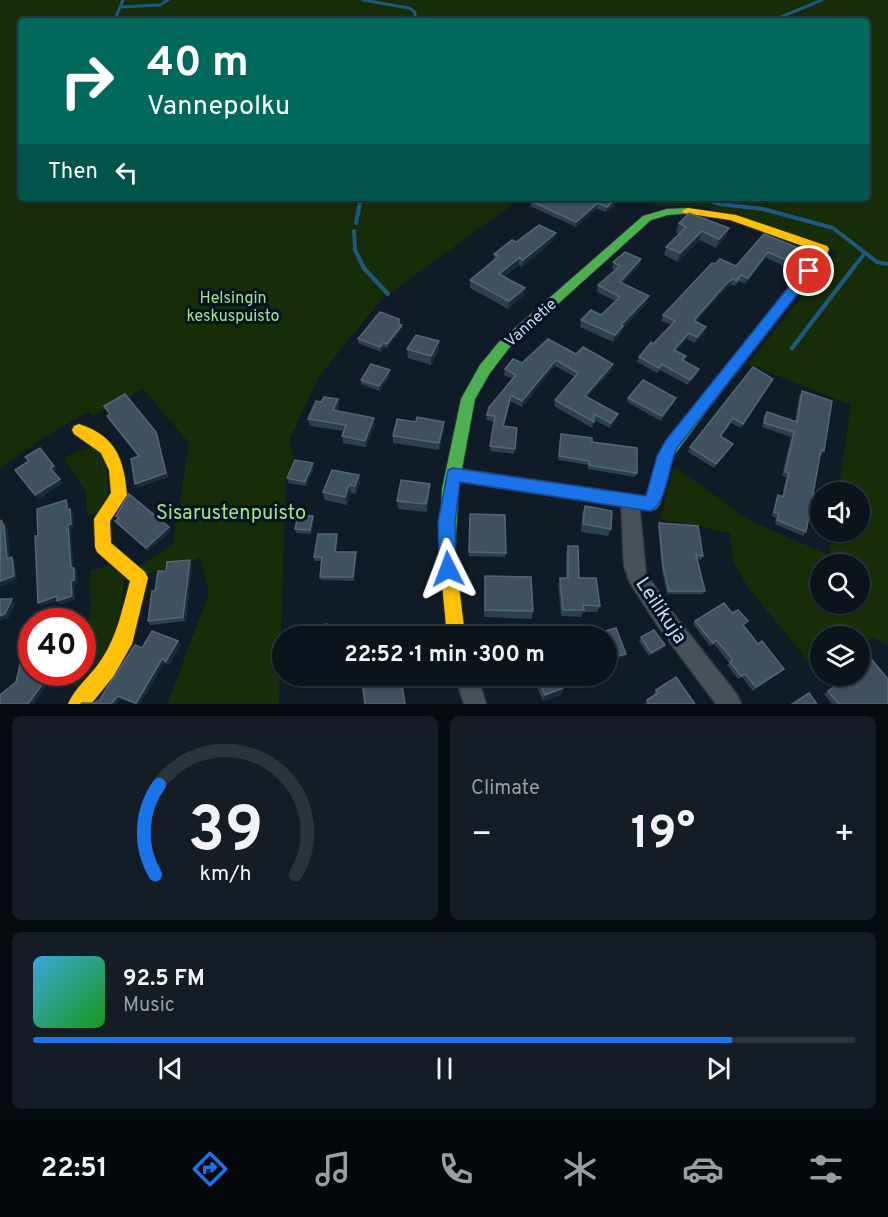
<!DOCTYPE html>
<meta charset="utf-8">
<style>
:root{--surface:#0b141c;--page:#141d25;--text:#f1f3f6;--muted:#9a9ea3;--line:#2b333b;--accent:#1a73e8}
body{margin:0;font-family:Overpass,sans-serif;background:var(--page);color:var(--text);height:100vh;display:flex;flex-direction:column;font-size:22px;white-space:nowrap}
*{box-sizing:border-box;margin:0}
p{font-size:20px;color:var(--muted)}
.icon{flex:none;width:33px;height:33px;fill:none;stroke:currentColor;stroke-width:2;stroke-linecap:round;stroke-linejoin:round}
.map{position:relative;height:704px;overflow:hidden}
.panel{display:flex;flex-direction:column;gap:12px;padding:12px;background:#060b0f;flex:1}
.panel>*{flex:none}
.guide{position:absolute;left:18px;top:18px;width:852px;height:183px;border-radius:6px;box-shadow:0 2px 4px #0004,0 0 0 2px var(--line);background:#00695c;color:#fff;overflow:hidden}
.controls{position:absolute;left:810px;top:482px;display:grid;gap:12px}
.controls a{display:grid;place-items:center;width:60px;height:60px;border-radius:50%;background:var(--surface);box-shadow:0 2px 4px #0004,0 0 0 2px var(--line);font-size:30px}
.speed{position:absolute;left:18px;top:608px;display:flex;gap:12px;font-size:30px;font-weight:700;text-align:center}
.speed>*{display:grid;place-content:center;width:78px;height:78px;border-radius:50%;background:var(--surface);box-shadow:0 2px 4px #0004,0 0 0 2px var(--line);line-height:1}
.speed .limit{border:9px solid #d22;background:#fff;color:#111}
.pin{position:absolute;display:grid;place-items:center;width:51px;height:51px;color:#fff;margin:-26px;border:3px solid #fff;border-radius:50%;box-shadow:0 2px 6px #0007}
.me{position:absolute;width:66px;margin:-33px;rotate:357deg;stroke-linejoin:round;filter:drop-shadow(0 0 4px #0008)}
.turn{display:flex;align-items:center;gap:21px;height:126px;padding:0 30px;font-size:27px}
.turn .icon{width:78px;height:78px;stroke-width:2.5}
.turn b{display:block;font-size:42px;line-height:51px}
.then{display:flex;align-items:center;height:57px;padding:0 30px;background:#0003;gap:12px;font-size:22px}
.big{font-size:45px;font-weight:700;line-height:1.1}
.panel .card{flex:1;display:flex;flex-direction:column;justify-content:center;gap:9px;min-width:0;padding:0 21px;border-radius:9px;background:var(--page)}
.panel .dial{align-items:center;gap:0}
.dial svg{height:156px;overflow:visible;fill:none;stroke:var(--line);stroke-width:7;stroke-linecap:round;text-anchor:middle}
.dial text{fill:var(--text);stroke:none}
.song{display:flex;align-items:center;gap:18px}
.cover{width:72px;height:72px;border-radius:9px;background:linear-gradient(135deg,hsl(200 70% 55%),hsl(120 70% 35%))}
.played{height:6px;border-radius:3px;background:linear-gradient(90deg,var(--accent) 85%,var(--line) 85%)}
.keys{display:flex;justify-content:space-around;direction:ltr}
.heat{display:flex;justify-content:space-between;align-items:center;font-size:33px;direction:ltr}
.panel .tiles{flex:1;display:grid;gap:12px;grid-template-columns:1fr 1fr}
.card:last-child{grid-column:span 2}
.trip{position:absolute;left:272px;top:626px;width:345px;height:60px;border-radius:30px;background:var(--surface);box-shadow:0 2px 4px #0004,0 0 0 2px var(--line);font-weight:700;line-height:60px;text-align:center}
.menu{display:flex;height:96px;justify-content:space-around;align-items:center;background:#04080b;color:var(--muted)}
.menu .icon{width:42px;height:42px}
.menu .active{color:var(--accent)}
.menu b{font-size:27px;color:var(--text)}
.map>svg:first-child{display:block}
.green{fill:#162d08;fill-rule:evenodd}
.lines{fill:none;stroke-linecap:round;stroke-linejoin:round}
.stream-far2{stroke:#1e5880;stroke-width:3}
.stream-far1{stroke:#1e5880;stroke-width:4}
.stream{stroke:#1e5880;stroke-width:4.5}
.street-casing{stroke:#2d353e;stroke-width:3}
.fast-casing{stroke:#2d353e;stroke-width:2}
.slow-casing{stroke:#2d353e;stroke-width:2}
.street{fill:#485158;fill-rule:evenodd}
.fast{fill:#4caf50;fill-rule:evenodd}
.slow{fill:#ffc107;fill-rule:evenodd}
.wall{fill:#2e404d}
.shaded-wall{fill:#1a2b37}
.building{fill:#3f515e;stroke:#546673;stroke-width:1.5}
.route{fill:#1a73e8;stroke:#114b97;stroke-width:1.5}
.labels{text-anchor:middle;stroke-width:6;stroke-linejoin:round;paint-order:stroke}
.park-label{font-size:16px;fill:#a5e37d;stroke:#011325}
.street-label{font-size:16px;fill:#cad8e4;stroke:#011325}
.near-park-label{font-size:20px;fill:#a5e37d;stroke:#011325}
.near-street-label{font-size:20px;fill:#cad8e4;stroke:#011325}
</style>
<div class="map">
<svg width="888" height="704" viewBox="0 0 888 704">
<rect width="100%" height="100%" fill="#0f1b26"/>
<g class="green">
<path d="M0 0H888V647L873 637 860 646V636H820V670L817 672 750 590 734 564 730 533 660 519 674 466 749 520 829 555 833 531H860V492H838L851 405 748 364 837 252 824 244 702 206H652L633 198H867V21H21V198H522L382 299 318 378 289 441 294 458 286 478 279 704H167L209 593 200 558 148 574 139 566 173 544 189 443 143 389 93 416 88 412 48 435 0 468ZM820 564H860V603H820Z"/>
<polygon points="92,447 106,457 109,498 99,512 87,516 86,493 64,458 75,452"/>
<polygon points="109,565 125,578 116,634 80,689 73,685 76,672 82,672 83,646 91,610 90,571"/>
</g>
<g class="lines">
<g class="stream-far2">
<polyline points="123,0 115,19 123,21"/>
<polyline points="363,0 409,8 415,12 415,21"/>
<polyline points="121,7 160,5 168,0"/>
<polyline points="771,21 822,0"/>
</g>
<g class="stream-far1">
<polyline points="703,198 719,204 763,209 833,228 877,262 888,264"/>
<polyline points="356,223 360,203"/>
<polyline points="354,231 355,250 364,268"/>
<polyline points="853,268 865,253"/>
</g>
<g class="stream">
<polyline points="363,267 388,294"/>
<polyline points="792,348 854,267"/>
</g>
<g class="street-casing">
<g id="street">
<polygon points="630,494 636,496 639,502 646,573 672,612 738,696 741,704 716,704 658,626 630,583 624,566 621,502 624,496"/>
<polygon points="455,675 477,675 486,704 464,704"/>
</g>
</g>
<g class="fast-casing">
<polygon id="fast" points="688,208 694,211 692,213 668,215 651,220 509,348 490,373 475,399 462,469 646,496 660,452 698,401 708,401 710,405 708,409 672,458 660,504 656,509 650,511 459,482 455,552 453,558 447,560 441,558 439,552 442,489 461,399 480,365 499,342 643,216 667,209"/>
</g>
<g class="slow-casing">
<g id="slow">
<polygon points="688,208 736,215 827,246 829,249 826,257 708,409 698,409 696,405 698,401 817,251 730,220 684,213 682,211"/>
<path d="M79 424C116 436 124 459 127 495L110 521 111 543 145 572 148 578 132 644 113 677 91 704H68C75 688 89 677 99 663 117 638 122 610 130 581L97 552 95 547 94 519 111 493 109 470 101 453 74 434 72 430 74 426Z"/>
<polygon points="447,544 453,546 455,552 465,636 447,636 439,552 441,546"/>
</g>
</g>
<use href="#street" class="street"/>
<use href="#fast" class="fast"/>
<use href="#slow" class="slow"/>
</g>
<g class="wall">
<polygon points="527,198 613,198 616,199 615,205 606,212 597,209 576,227 530,206 531,203 527,202"/>
<polygon points="679,223 729,228 726,237 716,248 699,240 678,262 664,255 666,247 679,234 676,232"/>
<polygon points="764,234 798,255 788,268 766,258 745,284 739,281 734,286 731,285 725,289 696,321 704,333 695,343 687,339 676,351 686,356 684,361 699,369 697,374 688,385 660,370 657,373 637,362 639,357 653,344 671,325 661,321 663,315 715,264 736,266"/>
<polygon points="554,240 522,267 519,265 504,277 524,295 508,309 470,288 470,280 494,261 494,254 516,242"/>
<polygon points="641,259 639,266 623,283 647,303 623,328 622,332 613,342 580,327 581,320 601,315 615,301 597,292 598,285 615,270 612,269 613,262"/>
<polygon points="399,324 402,325 402,329 387,348 384,347 381,352 358,343 358,339"/>
<polygon points="407,349 439,350 431,365 408,358"/>
<polygon points="576,354 612,370 587,397 616,419 610,428 594,420 592,428 554,406 555,400 575,377 555,366 522,407 510,401 504,426 517,428 514,454 490,451 494,422 486,420 487,415 513,379 504,375 505,369 522,363"/>
<polygon points="390,370 390,375 380,391 361,384 361,380"/>
<polygon points="773,379 741,428 731,423 721,437 733,444 730,448 714,468 688,452 690,447"/>
<polygon points="802,391 824,451 822,455 820,454 806,532 803,536 775,524 776,518 772,516 776,499 778,495 782,497 786,477 782,476 791,437 762,427 764,416 767,412 795,421 799,396"/>
<polygon points="628,398 674,402 661,421 627,402"/>
<polygon points="338,399 339,406 337,411 375,425 366,447 343,443 342,436 344,431 310,426 308,419 321,402"/>
<polygon points="104,406 158,436 168,477 137,488 138,456 109,420 107,416 109,414"/>
<polygon points="444,429 439,450 393,443 393,436"/>
<polygon points="560,438 592,442 637,473 635,477 588,469 588,465 558,460"/>
<polygon points="313,463 314,468 306,486 288,483 287,478"/>
<polygon points="332,470 360,483 356,494 351,493 347,505 325,500 323,492"/>
<polygon points="430,492 427,512 398,509 397,501"/>
<polygon points="585,506 611,529 608,536 581,532 582,514"/>
<polygon points="470,514 506,553 505,557 469,556"/>
<polygon points="116,516 171,531 148,551 118,525 115,521 118,519"/>
<polygon points="313,516 314,520 311,534 296,533 295,529"/>
<polygon points="659,523 703,556 701,560 697,559 705,591 702,594 667,594 662,570 658,527"/>
<polygon points="338,538 336,552 356,552 356,556 354,581 321,580 320,577 322,561 315,561 314,557"/>
<polygon points="568,546 579,578 600,606 597,612 583,612 581,617 561,616 558,584 560,578 566,578 566,554"/>
<polygon points="192,563 186,621 150,625 148,621 155,591 166,571"/>
<polygon points="485,576 533,611 532,619 484,617"/>
<polygon points="732,613 748,621 743,626 781,672 753,691 742,677 738,679 727,665 729,663 714,644 710,646 693,624 695,621"/>
<polygon points="641,637 663,649 649,656 639,641"/>
<polygon points="181,645 169,664 164,663 140,704 134,704 121,699 94,703 100,699 142,648"/>
<polygon points="532,675 572,675 573,677 571,684 562,687 563,688 561,695 543,701"/>
<polygon points="656,690 695,704 645,704 647,700 655,695 654,693"/>
<polygon points="828,691 888,704 832,704 824,694"/>
</g>
<g class="shaded-wall">
<polygon points="616,199 615,205 606,212 607,207"/>
<polygon points="598,203 597,209 576,227 576,222"/>
<polygon points="729,228 726,237 716,248 719,239"/>
<polygon points="702,231 699,240 678,262 680,253"/>
<polygon points="556,233 554,240 522,267 523,260"/>
<polygon points="801,249 798,255 788,268 791,262"/>
<polygon points="768,252 766,258 745,284 748,278"/>
<polygon points="519,258 519,265 498,281 499,274"/>
<polygon points="641,259 639,266 619,288 620,282"/>
<polygon points="733,279 731,285 725,289 694,324 696,318 727,283"/>
<polygon points="525,288 524,295 508,309 509,301"/>
<polygon points="649,296 647,303 623,328 622,332 613,342 615,335 621,325"/>
<polygon points="402,325 402,329 387,348 387,344"/>
<polygon points="706,327 704,333 695,343 697,337"/>
<polygon points="689,333 687,339 672,356 674,350"/>
<polygon points="439,341 439,350 431,365 431,356"/>
<polygon points="384,343 384,347 381,352 380,347"/>
<polygon points="556,360 555,366 522,407 522,401"/>
<polygon points="613,364 612,370 584,401 585,396"/>
<polygon points="699,369 697,374 688,385 690,380"/>
<polygon points="390,370 390,375 380,391 379,386"/>
<polygon points="676,398 674,402 661,421 662,416"/>
<polygon points="338,399 339,406 334,417 333,410"/>
<polygon points="618,414 616,419 610,428 611,423"/>
<polygon points="374,418 375,425 366,447 365,441"/>
<polygon points="444,422 444,429 439,450 439,443"/>
<polygon points="156,432 158,436 168,477 137,488 135,484"/>
<polygon points="733,444 730,448 714,468 716,464"/>
<polygon points="313,463 314,468 306,486 305,482"/>
<polygon points="54,466 57,470 53,472 50,468"/>
<polygon points="359,475 360,483 356,494 355,486"/>
<polygon points="60,479 63,483 38,500 35,495"/>
<polygon points="430,484 430,492 427,512 426,504"/>
<polygon points="349,485 351,493 347,505 345,497"/>
<polygon points="66,500 69,504 70,514 67,510"/>
<polygon points="70,509 73,513 74,528 71,529 74,572 71,568 68,525"/>
<polygon points="313,516 314,520 311,534 310,530"/>
<polygon points="0,517 8,530 11,563 7,559 0,525"/>
<polygon points="169,527 171,531 148,551 146,548"/>
<polygon points="337,534 338,538 336,556 335,552"/>
<polygon points="356,552 356,556 354,581 353,577"/>
<polygon points="12,557 15,561 17,580 0,587 0,581"/>
<polygon points="190,560 192,563 186,621 183,617"/>
<polygon points="74,568 77,571 77,584 74,585 75,600 60,605 57,601 71,581"/>
<polygon points="57,596 60,600 41,606 38,603"/>
<polygon points="12,599 15,603 9,618 0,621 0,616"/>
<polygon points="178,641 181,645 169,664 166,661"/>
<polygon points="665,645 663,649 649,656 651,653"/>
<polygon points="626,654 625,657 606,662 606,659"/>
<polygon points="162,659 164,663 140,704 137,704 136,703"/>
<polygon points="784,669 781,672 753,691 756,687"/>
<polygon points="51,672 56,672 34,704 28,704"/>
<polygon points="573,677 571,684 558,688 560,682"/>
<polygon points="563,688 561,695 543,701 545,695"/>
<polygon points="118,696 121,699 117,704 111,704"/>
</g>
<g class="building">
<polygon points="531,198 613,198 616,199 607,207 598,203 576,222 531,201 533,199"/>
<polygon points="689,213 729,228 719,239 702,231 680,253 666,247 686,227 679,223"/>
<polygon points="539,225 556,233 523,260 519,258 499,274 525,288 509,301 470,280 499,256 494,254 512,240 516,242"/>
<polygon points="764,234 801,249 791,262 768,252 748,278 741,275 737,281 733,279 727,283 696,318 695,321 706,327 697,337 689,333 674,350 686,356 682,360 699,369 690,380 662,364 659,368 639,357 651,342 653,344 675,321 663,315 712,263 715,264 720,259 736,266"/>
<polygon points="625,252 641,259 620,282 649,296 621,325 623,326 615,335 581,320 591,310 601,315 620,297 598,285 620,266 613,262"/>
<polygon points="380,312 399,319 399,324 402,325 387,344 384,343 380,347 358,339"/>
<polygon points="416,335 439,341 431,356 407,349"/>
<polygon points="548,339 576,354 583,347 613,364 585,396 618,414 611,423 594,414 594,422 555,400 578,373 556,360 522,401 511,395 503,426 517,428 515,449 490,446 495,416 487,415 489,407 516,375 505,369 513,359 522,363"/>
<polygon points="371,364 390,370 379,386 361,380"/>
<polygon points="753,367 773,379 743,424 733,418 720,436 733,444 716,464 690,447"/>
<polygon points="643,380 676,398 662,416 628,398"/>
<polygon points="802,391 832,401 824,451 821,450 806,532 777,520 779,514 774,512 778,495 783,497 789,473 785,472 794,432 764,423 767,412 797,422"/>
<polygon points="125,394 156,432 166,473 135,484 131,459 139,456 107,416 110,414 104,406"/>
<polygon points="324,397 338,399 333,410 374,418 365,441 342,436 346,425 308,419 316,401 321,402"/>
<polygon points="417,417 444,422 439,443 393,436 397,419 416,422"/>
<polygon points="561,434 592,438 592,442 637,448 637,473 589,465 589,461 559,456"/>
<polygon points="40,448 54,466 50,468 60,479 35,495 15,470 29,461 25,457"/>
<polygon points="295,460 313,463 305,482 287,478"/>
<polygon points="332,470 359,475 355,486 349,485 345,497 323,492"/>
<polygon points="401,480 430,484 426,504 397,501"/>
<polygon points="129,494 169,527 146,548 115,521 119,518 116,516"/>
<polygon points="66,500 67,510 70,509 71,524 68,525 71,568 74,568 74,580 71,581 72,596 57,601 57,596 38,603 35,536 38,536 37,509"/>
<polygon points="585,506 612,511 611,529 583,524"/>
<polygon points="470,514 505,515 506,553 469,552"/>
<polygon points="298,515 313,516 310,530 295,529"/>
<polygon points="1,520 4,526 7,559 12,557 14,576 0,581"/>
<polygon points="659,523 698,526 703,556 696,555 705,591 669,591 663,566"/>
<polygon points="318,534 337,534 335,552 356,552 353,577 320,577 322,557 314,557"/>
<polygon points="568,546 578,546 579,578 596,578 600,606 583,605 584,610 563,610 560,578 568,578"/>
<polygon points="190,560 183,617 148,621 152,591 155,591 158,571 166,571 167,562"/>
<polygon points="485,576 531,577 533,611 485,610"/>
<polygon points="0,599 12,599 5,614 0,616"/>
<polygon points="724,603 732,613 738,610 748,621 743,625 758,644 762,641 784,669 756,687 745,674 741,676 730,662 733,660 716,640 713,643 695,621"/>
<polygon points="327,624 327,628 343,626 343,636 293,636 293,633 307,631 307,627"/>
<polygon points="29,627 32,627 32,672 51,672 28,704 0,704 0,695 16,682"/>
<polygon points="616,628 626,654 606,659 606,636 587,636"/>
<polygon points="654,630 665,645 651,653 641,637"/>
<polygon points="152,631 178,641 166,661 162,659 136,703 118,696 111,704 81,704 82,703 94,703 100,699 135,645 142,648"/>
<polygon points="866,653 888,679 888,704 839,704 828,691 852,675 860,675 860,657"/>
<polygon points="361,675 393,675 393,680 401,679 405,704 365,704"/>
<polygon points="536,675 572,675 573,677 560,682 563,688 545,695"/>
<polygon points="676,677 695,704 649,704 647,700 658,693 656,690"/>
<polygon points="809,693 817,704 792,704"/>
</g>
<path class="route" d="M809 267 813 268V274L677 448C668 465 667 505 650 511L460 482 455 522 456 569 454 575 448 577 442 575 439 569 438 522 448 470 453 468 646 496 657 456 666 440 804 268Z"/>
<g class="labels">
<g class="park-label">
<text x="233" y="303">Helsingin<tspan x="233" dy="18">keskuspuisto</tspan></text>
</g>
<g class="street-label">
<text transform="translate(530 322) rotate(-42)" y="6">Vannetie</text>
</g>
<g class="near-park-label">
<text x="231" y="519">Sisarustenpuisto</text>
</g>
<g class="near-street-label">
<text transform="translate(662 610) rotate(56)" y="7">Leilikuja</text>
</g>
</g>
</svg>
<div class="controls">
<a><svg class="icon" aria-label="sound" viewBox="0 0 24 24"><path d="M4 9h4l5-4v14l-5-4H4zM17 9q2 3 0 6"/></svg></a>
<a><svg class="icon" aria-label="search" viewBox="0 0 24 24"><circle cx="10" cy="10" r="6"/><path d="M15 15l6 6"/></svg></a>
<a><svg class="icon" aria-label="layers" viewBox="0 0 24 24"><path d="M12 4l9 5-9 5-9-5zM3 14l9 5 9-5"/></svg></a>
</div>
<div class="speed"><div class="limit">40</div></div>
<div class="pin" style="left:809px;top:271px;background:#d93025"><svg class="icon" aria-label="arrive" viewBox="0 0 24 24"><path d="M6 21V4h12l-3 4 3 4H6"/></svg></div>
<svg class="me" style="left:448px;top:569px" viewBox="-20 -20 40 40"><path d="M0-17L14 15 0 8-14 15z" fill="#1a73e8" stroke="#fff" stroke-width="4"/></svg>
<div class="trip">22:52 · 1 min · 300 m</div>
<div class="guide">
<div class="turn"><svg class="icon" aria-label="right" viewBox="0 0 24 24"><path d="M7 20v-9h11M14 6l5 5-5 5"/></svg><div><b>40 m</b>Vannepolku</div></div>
<div class="then">Then<svg class="icon" aria-label="left" viewBox="0 0 24 24"><path d="M17 20v-9H6M10 6l-5 5 5 5"/></svg></div>
</div>
</div>
<section class="panel">
<div class="tiles">
<div class="card dial"><svg viewBox="0 0 100 80">
<path d="M14 69A42 42 0 1 1 86 69"/>
<path d="M14 69A42 42 0 0 1 16 23" stroke="#1a73e8"/>
<text x="50" y="56" font-size="32" font-weight="700">39</text>
<text x="50" y="72" font-size="11">km/h</text>
</svg></div>
<div class="card"><p>Climate</p>
<div class="heat"><a>−</a><b class="big">19°</b><a>+</a></div>
</div>
<div class="card">
<div class="song"><i class="cover"></i><div><b>92.5 FM</b><p>Music</p></div></div>
<div class="played"></div>
<div class="keys"><svg class="icon" aria-label="previous" viewBox="0 0 24 24"><path d="M18 5L8 12l10 7zM5 5v14"/></svg><svg class="icon" aria-label="pause" viewBox="0 0 24 24"><path d="M8 5v14M16 5v14"/></svg><svg class="icon" aria-label="next" viewBox="0 0 24 24"><path d="M6 5l10 7-10 7zM19 5v14"/></svg></div>
</div>
</div>
</section>
<nav class="menu">
<b>22:51</b>
<svg class="icon active" aria-label="directions" viewBox="0 0 24 24"><path d="M12 3l9 9-9 9-9-9zM9 14v-3h6M13 9l2 2-2 2"/></svg>
<svg class="icon" aria-label="music" viewBox="0 0 24 24"><path d="M9 18V5l10-2v13"/><circle cx="6" cy="18" r="3"/><circle cx="16" cy="16" r="3"/></svg>
<svg class="icon" aria-label="phone" viewBox="0 0 24 24"><path d="M5 4h4l2 5-3 2q2 4 5 5l2-3 5 2v4C11 20 4 13 5 4z"/></svg>
<svg class="icon" aria-label="climate" viewBox="0 0 24 24"><path d="M12 3v18M4 7l16 10M4 17L20 7"/></svg>
<svg class="icon" aria-label="car" viewBox="0 0 24 24"><path d="M5 17H2v-5l4-1 3-4h7l3 4 3 1v5h-3M9 17h6M6 11h13"/><circle cx="7" cy="17" r="2"/><circle cx="17" cy="17" r="2"/></svg>
<svg class="icon" aria-label="filters" viewBox="0 0 24 24"><path d="M4 7h16M4 17h16"/><circle cx="9" cy="7" r="2"/><circle cx="15" cy="17" r="2"/></svg>
</nav>
